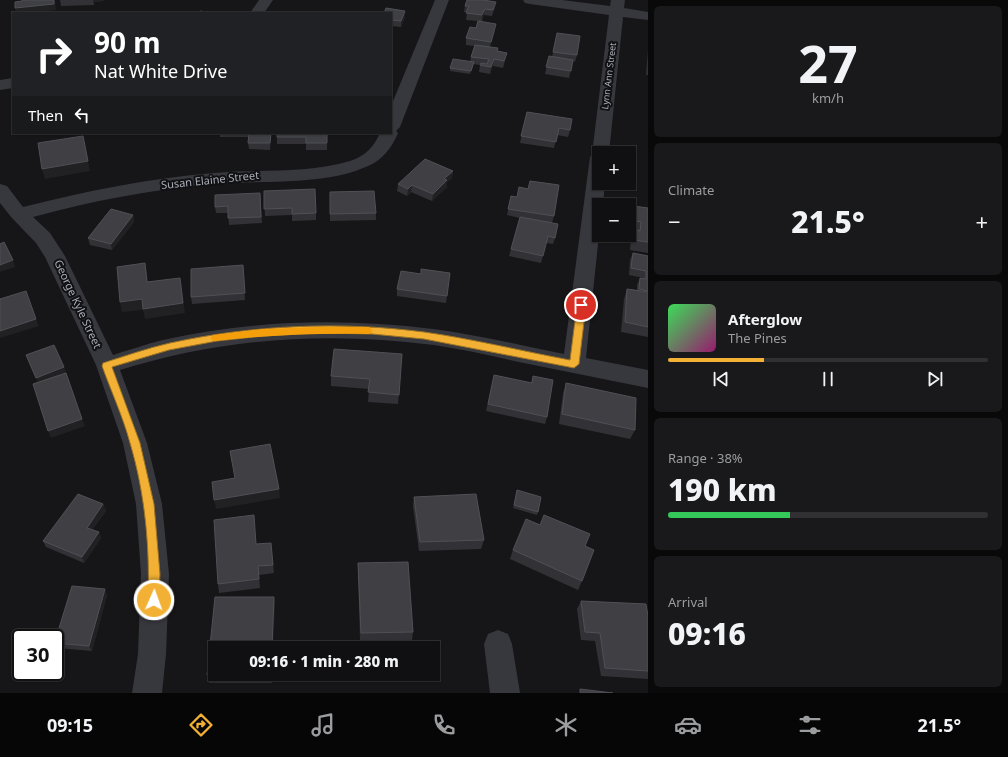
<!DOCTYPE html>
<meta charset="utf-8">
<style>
:root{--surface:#101012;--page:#19191b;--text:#f1f3f6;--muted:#9c9d9f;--line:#303032;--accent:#f2b134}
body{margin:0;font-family:"Noto Sans",sans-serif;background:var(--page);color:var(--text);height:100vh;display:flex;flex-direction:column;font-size:15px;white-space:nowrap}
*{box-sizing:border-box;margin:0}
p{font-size:13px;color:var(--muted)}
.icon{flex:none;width:22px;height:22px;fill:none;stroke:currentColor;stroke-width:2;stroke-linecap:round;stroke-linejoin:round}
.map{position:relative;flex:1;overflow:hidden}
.sheet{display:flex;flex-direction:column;gap:6px;padding:6px;background:#09090a;width:360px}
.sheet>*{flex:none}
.hud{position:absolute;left:12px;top:12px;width:380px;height:122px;border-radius:0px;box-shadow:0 1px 3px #0004,0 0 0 1px var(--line);background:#202124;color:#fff;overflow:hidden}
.controls{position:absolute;left:592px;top:146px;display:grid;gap:8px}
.controls a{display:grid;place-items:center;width:44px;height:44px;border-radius:0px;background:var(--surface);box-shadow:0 1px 3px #0004,0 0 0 1px var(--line);font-size:20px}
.speed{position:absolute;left:12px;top:629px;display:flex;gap:8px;font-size:20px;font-weight:700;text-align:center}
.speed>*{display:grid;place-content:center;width:52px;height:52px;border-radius:50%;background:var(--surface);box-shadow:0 1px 3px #0004,0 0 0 1px var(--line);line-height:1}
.speed .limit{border:2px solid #111;border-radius:6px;background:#fff;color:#111}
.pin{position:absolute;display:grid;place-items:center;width:34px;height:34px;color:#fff;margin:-17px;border:2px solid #fff;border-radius:50%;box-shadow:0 1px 4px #0007}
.me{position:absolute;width:44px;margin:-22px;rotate:2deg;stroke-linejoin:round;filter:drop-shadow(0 0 3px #0008)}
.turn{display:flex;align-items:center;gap:14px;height:84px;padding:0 16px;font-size:18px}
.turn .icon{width:52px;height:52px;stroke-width:2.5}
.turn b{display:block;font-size:28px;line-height:34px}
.then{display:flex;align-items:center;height:38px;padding:0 16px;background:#0003;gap:8px;font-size:15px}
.big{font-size:30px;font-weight:800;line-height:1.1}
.sheet .tile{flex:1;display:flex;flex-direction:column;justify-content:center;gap:6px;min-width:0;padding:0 14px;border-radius:6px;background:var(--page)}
.sheet .dial{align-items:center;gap:0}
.dial b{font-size:52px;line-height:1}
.song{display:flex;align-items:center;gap:12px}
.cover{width:48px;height:48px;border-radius:6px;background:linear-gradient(135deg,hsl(130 70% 55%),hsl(320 70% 35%))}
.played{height:4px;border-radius:2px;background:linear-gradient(90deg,var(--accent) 30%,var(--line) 30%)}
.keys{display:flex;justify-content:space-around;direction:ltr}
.heat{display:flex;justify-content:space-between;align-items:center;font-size:22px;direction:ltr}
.charge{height:6px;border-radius:3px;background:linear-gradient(90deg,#34c759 38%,var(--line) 0)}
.trip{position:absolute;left:208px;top:641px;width:232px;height:40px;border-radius:0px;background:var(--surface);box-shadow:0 1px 3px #0004,0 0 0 1px var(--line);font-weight:800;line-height:40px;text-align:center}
.tabs{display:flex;height:64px;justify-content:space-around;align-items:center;background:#060607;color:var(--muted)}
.tabs .icon{width:28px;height:28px}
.tabs .on{color:var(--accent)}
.tabs b{font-size:18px;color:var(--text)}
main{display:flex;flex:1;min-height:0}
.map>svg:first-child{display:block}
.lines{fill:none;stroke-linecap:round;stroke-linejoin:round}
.minor{fill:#37383d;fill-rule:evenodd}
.wall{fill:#323236}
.shaded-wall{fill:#212124}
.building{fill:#3f3f44;stroke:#4f5156}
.route{fill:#f2b134;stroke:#9d7322}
.slow{fill:#f59e0b}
.labels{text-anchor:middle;stroke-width:4;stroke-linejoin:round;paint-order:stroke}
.far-street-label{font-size:9px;fill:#a8adb8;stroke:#111113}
.street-label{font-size:11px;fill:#a8adb8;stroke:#111113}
</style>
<main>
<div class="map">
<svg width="648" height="693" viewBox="0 0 648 693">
<rect width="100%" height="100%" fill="#161618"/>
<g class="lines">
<g class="minor">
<polygon points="259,0 273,0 264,13 250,13"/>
<path d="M435 0H449L400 127 396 131 398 133C392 147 383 160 368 166 325 186 262 180 215 184 153 189 92 201 33 217L50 233 65 256 113 355C130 350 146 344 163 340 252 320 343 318 433 329 477 335 521 345 564 354L590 157 592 154 609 15 530 4 525 3 523 0H562L610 6 611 0H625L624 8 648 12V20L623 17 609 153H599V183H605L603 205H599V235L586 358 648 370V388C603 379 559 370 514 361 488 355 461 349 434 345 328 331 222 338 120 370L147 443 162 504 169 574 166 654 162 693H132L138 654 141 574 136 504 123 443 96 365 45 257 36 243 12 218 0 203V184L7 186 23 207C86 191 150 178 214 173 259 169 307 174 350 161 365 156 374 147 380 133H391V106Z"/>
<polygon points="13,78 13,88 0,90 0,80"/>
<polygon points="498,630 508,634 512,644 520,693 490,693 484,644 488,634"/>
</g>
</g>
<g class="wall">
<polygon points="60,0 104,0 104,1 94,2 94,5 61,6"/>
<polygon points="465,6 495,8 492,16 484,15 482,22 495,30 490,47 497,51 507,53 503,68 493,66 490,74 479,72 480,65 473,64 470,74 450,71 450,68 470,62 471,57 475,46 466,45 466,38 476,28 478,21 466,20 467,12 464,12"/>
<polygon points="391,13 405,17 401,27 391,26"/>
<polygon points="557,33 577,55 575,62 573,61 569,78 545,74 549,56 552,57"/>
<polygon points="648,50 648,75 646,75"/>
<polygon points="527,112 570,130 568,137 557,135 554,148 520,143"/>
<polygon points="220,133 271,133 270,150 249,149 248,143 249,137 220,137"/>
<polygon points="327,133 327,150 306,150 306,144 277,144 277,137"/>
<polygon points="453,171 452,178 447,182 447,187 432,201 411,192 407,196 397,191 398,184"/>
<polygon points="264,191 316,213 316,220 292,221 292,215 265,216"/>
<polygon points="330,192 376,213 376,220 330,221"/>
<polygon points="260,193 262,223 229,225 228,213 216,213 215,207"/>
<polygon points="511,196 517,197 554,216 552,223 555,238 553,244 546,243 541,263 509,256 520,218 507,215"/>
<polygon points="633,206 648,208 648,253 630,250 631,239 634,231 629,230 629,216"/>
<polygon points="133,215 134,222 112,250 90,245 88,238"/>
<polygon points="633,253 648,256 648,337 621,332 624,299 627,289 637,290 637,285 640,278 644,279 644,278 629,275 630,260"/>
<polygon points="243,265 245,300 192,304 191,297"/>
<polygon points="450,273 446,303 397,296 397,289 421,274"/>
<polygon points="402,354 398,404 368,402 369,389 331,386 331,376"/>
<polygon points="494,375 531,383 533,376 547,417 545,424 486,411"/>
<polygon points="566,383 635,430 630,439 559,424 563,393"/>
<polygon points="517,490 538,512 537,515 513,508"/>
<polygon points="414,497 484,540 481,549 419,551 413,506"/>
<polygon points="103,504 106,511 92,530 99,532 101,538 84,563 46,547 43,541"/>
<polygon points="271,543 274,573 259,575 260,588 219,593 218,584 257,544"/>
<polygon points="585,546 582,581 578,590 510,559 513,550"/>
<polygon points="358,563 413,632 412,640 360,641 358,571"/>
<polygon points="107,595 92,651 57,648 55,644 55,641"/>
<polygon points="274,597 275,606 215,674 272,674 272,683 209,683 207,675"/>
<polygon points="581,601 648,616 648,679 601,676 595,641 581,640 577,609"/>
</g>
<g class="shaded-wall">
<polygon points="55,0 56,10 31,13 16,13 15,8"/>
<polygon points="93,0 104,0 104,1 94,2 94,5"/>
<polygon points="496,2 495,8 492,16 493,10"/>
<polygon points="485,9 484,15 482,22 482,15"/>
<polygon points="405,11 405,17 401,27 401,21"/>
<polygon points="496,24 495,30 490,48 491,42"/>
<polygon points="494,59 493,66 490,74 491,67"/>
<polygon points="83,136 90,171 45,179 42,169"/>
<polygon points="453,171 452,178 447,182 447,187 432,201 433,194 444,179"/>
<polygon points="412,185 411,192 407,196 408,189"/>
<polygon points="133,215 134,222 112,250 111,244"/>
<polygon points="13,260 15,267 0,272 0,265"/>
<polygon points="145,263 147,273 149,292 147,282"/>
<polygon points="180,278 185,313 145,319 143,310 122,312 120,302"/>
<polygon points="36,319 39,326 0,338 0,331"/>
<polygon points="64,367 67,374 39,385 36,378"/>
<polygon points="82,419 85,426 51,438 48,431"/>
<polygon points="279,489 280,498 216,509 214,500"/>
<polygon points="103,504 106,511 89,534 87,528"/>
<polygon points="99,532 101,538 84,563 82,557"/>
<polygon points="105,589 107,595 92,651 89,646"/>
<polygon points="274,597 275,606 273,648 272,648"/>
<polygon points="271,674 272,674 272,683"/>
</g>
<g class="building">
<polygon points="22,0 54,0 54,4 15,8 15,2 22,1"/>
<polygon points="467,0 483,0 496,2 493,10 485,9 482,15 466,13 469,6 465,6"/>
<polygon points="386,8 405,11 401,21 391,20 391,13 384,13"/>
<polygon points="200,11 213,13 198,13"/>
<polygon points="478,21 496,24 491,42 466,38 470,27 476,28"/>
<polygon points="557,33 580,36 577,55 553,52"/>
<polygon points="475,45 498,48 497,51 507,53 504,61 494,59 491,67 480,65 481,63 487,64 489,59 471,57"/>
<polygon points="549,56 573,60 571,71 546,67"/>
<polygon points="453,59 474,62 471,71 450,68"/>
<polygon points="527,112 572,119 570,130 559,128 556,142 521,136"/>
<polygon points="249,133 271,133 270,143 248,143"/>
<polygon points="277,133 327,133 327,143 306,143 306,137 277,137"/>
<polygon points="83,136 88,161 42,169 38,143"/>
<polygon points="425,159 453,171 444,179 447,180 433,194 412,185 408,189 398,184"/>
<polygon points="530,181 559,185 554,216 508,209 511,196 517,197 519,187 528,189"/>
<polygon points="315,189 316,213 292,214 292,208 264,209 264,191"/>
<polygon points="374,191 376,213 330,214 330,192"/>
<polygon points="260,193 261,217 228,218 228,206 215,207 215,195"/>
<polygon points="633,206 648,208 648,242 633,240 634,229 640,231 641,222 631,220"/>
<polygon points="111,209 133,215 111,244 88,238"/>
<polygon points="520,217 558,224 555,238 548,236 543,256 511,249"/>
<polygon points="4,242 13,260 0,265 0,244"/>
<polygon points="633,253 648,256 648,291 639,289 640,278 646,279 646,271 631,268"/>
<polygon points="145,263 147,282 180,278 183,303 143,309 142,299 120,302 117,267"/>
<polygon points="243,265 245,293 191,297 191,269"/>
<polygon points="421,269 450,273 447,296 397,289 401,271 421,274"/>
<polygon points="627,289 648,292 648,327 625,322"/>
<polygon points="26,291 36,319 0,331 0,299"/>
<polygon points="54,345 64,367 36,378 26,355"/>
<polygon points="334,349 402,354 399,395 368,392 370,379 331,376"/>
<polygon points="66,373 82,419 48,431 33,384"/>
<polygon points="494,375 532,383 533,376 553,380 547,417 488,404"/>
<polygon points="566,383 636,398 635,430 562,414"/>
<polygon points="270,444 279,489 214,500 212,482 235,478 230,451"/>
<polygon points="517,490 541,497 538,512 514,505"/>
<polygon points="78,494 103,504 87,528 99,532 82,557 43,541"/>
<polygon points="476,494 484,540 420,542 414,497"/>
<polygon points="254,515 256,544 271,543 273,565 258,566 259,579 218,584 214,520"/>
<polygon points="544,515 590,534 585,546 594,550 582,581 513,550 526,519 540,525"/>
<polygon points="408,562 413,632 361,633 358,563"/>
<polygon points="72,586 105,589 89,646 55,643 55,641"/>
<polygon points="215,597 274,597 272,648 215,648 215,674 271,674 271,675 207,675"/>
<polygon points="581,601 646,604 648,616 648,671 605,668 600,633 585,632"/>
<polygon points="580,689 613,693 580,693"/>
</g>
<path class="route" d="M581 302 586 305 579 364 574 368 424 339 372 334 320 333 263 336 217 341 169 350 112 367 140 443 154 504 160 574 159 600 158 604 154 606 150 604 148 600C150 548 145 493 130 443 123 417 111 391 102 366L103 363C125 356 148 348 170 343 252 325 341 321 424 332 473 339 522 351 570 360L577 305Z"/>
<path class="slow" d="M320 327H369L373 331 369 334C317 333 266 335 214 341L210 338 214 335 263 329Z"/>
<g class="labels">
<g class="far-street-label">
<text transform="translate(609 76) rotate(-83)" y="3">Lynn Ann Street</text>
</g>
<g class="street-label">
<text transform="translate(210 180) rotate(-6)" y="4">Susan Elaine Street</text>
<text transform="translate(78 304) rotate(65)" y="4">George Kyle Street</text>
</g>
</g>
</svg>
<div class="controls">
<a>+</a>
<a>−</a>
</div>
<div class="speed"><div class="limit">30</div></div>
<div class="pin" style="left:581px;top:305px;background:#d93025"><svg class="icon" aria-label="arrive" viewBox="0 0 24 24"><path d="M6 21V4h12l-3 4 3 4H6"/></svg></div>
<svg class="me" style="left:154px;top:600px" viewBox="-20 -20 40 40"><circle r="17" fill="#f2b134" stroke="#fff" stroke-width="3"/><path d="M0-11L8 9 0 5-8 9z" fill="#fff"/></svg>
<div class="trip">09:16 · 1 min · 280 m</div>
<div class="hud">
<div class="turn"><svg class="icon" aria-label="right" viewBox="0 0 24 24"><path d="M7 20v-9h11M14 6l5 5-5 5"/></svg><div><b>90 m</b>Nat White Drive</div></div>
<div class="then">Then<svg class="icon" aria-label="left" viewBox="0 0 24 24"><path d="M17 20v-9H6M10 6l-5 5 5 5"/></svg></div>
</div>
</div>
<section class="sheet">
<div class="tile dial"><b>27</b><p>km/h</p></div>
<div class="tile"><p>Climate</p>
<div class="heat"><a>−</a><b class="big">21.5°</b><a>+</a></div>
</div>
<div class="tile">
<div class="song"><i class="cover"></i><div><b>Afterglow</b><p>The Pines</p></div></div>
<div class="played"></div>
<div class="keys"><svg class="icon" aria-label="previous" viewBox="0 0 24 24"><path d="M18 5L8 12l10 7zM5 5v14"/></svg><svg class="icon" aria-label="pause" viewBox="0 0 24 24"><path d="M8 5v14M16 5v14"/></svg><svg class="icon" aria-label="next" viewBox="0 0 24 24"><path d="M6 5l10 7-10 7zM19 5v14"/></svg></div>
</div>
<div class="tile"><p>Range · 38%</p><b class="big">190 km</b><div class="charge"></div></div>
<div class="tile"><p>Arrival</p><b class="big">09:16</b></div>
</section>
</main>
<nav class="tabs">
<b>09:15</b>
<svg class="icon on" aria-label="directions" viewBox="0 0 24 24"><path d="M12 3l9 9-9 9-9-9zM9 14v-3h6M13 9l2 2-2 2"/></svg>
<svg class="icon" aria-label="music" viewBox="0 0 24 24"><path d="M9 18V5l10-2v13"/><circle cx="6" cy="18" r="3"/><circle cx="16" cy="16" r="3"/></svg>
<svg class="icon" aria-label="phone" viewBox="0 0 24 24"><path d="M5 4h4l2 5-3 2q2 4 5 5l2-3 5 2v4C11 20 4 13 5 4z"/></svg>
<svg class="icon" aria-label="climate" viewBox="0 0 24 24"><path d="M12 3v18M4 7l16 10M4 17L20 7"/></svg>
<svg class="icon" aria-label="car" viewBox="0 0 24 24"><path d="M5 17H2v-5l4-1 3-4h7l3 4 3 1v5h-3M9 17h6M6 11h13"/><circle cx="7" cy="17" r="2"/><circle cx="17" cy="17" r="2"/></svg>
<svg class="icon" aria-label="filters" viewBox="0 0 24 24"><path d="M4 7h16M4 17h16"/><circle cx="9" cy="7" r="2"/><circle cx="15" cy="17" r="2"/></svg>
<b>21.5°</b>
</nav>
